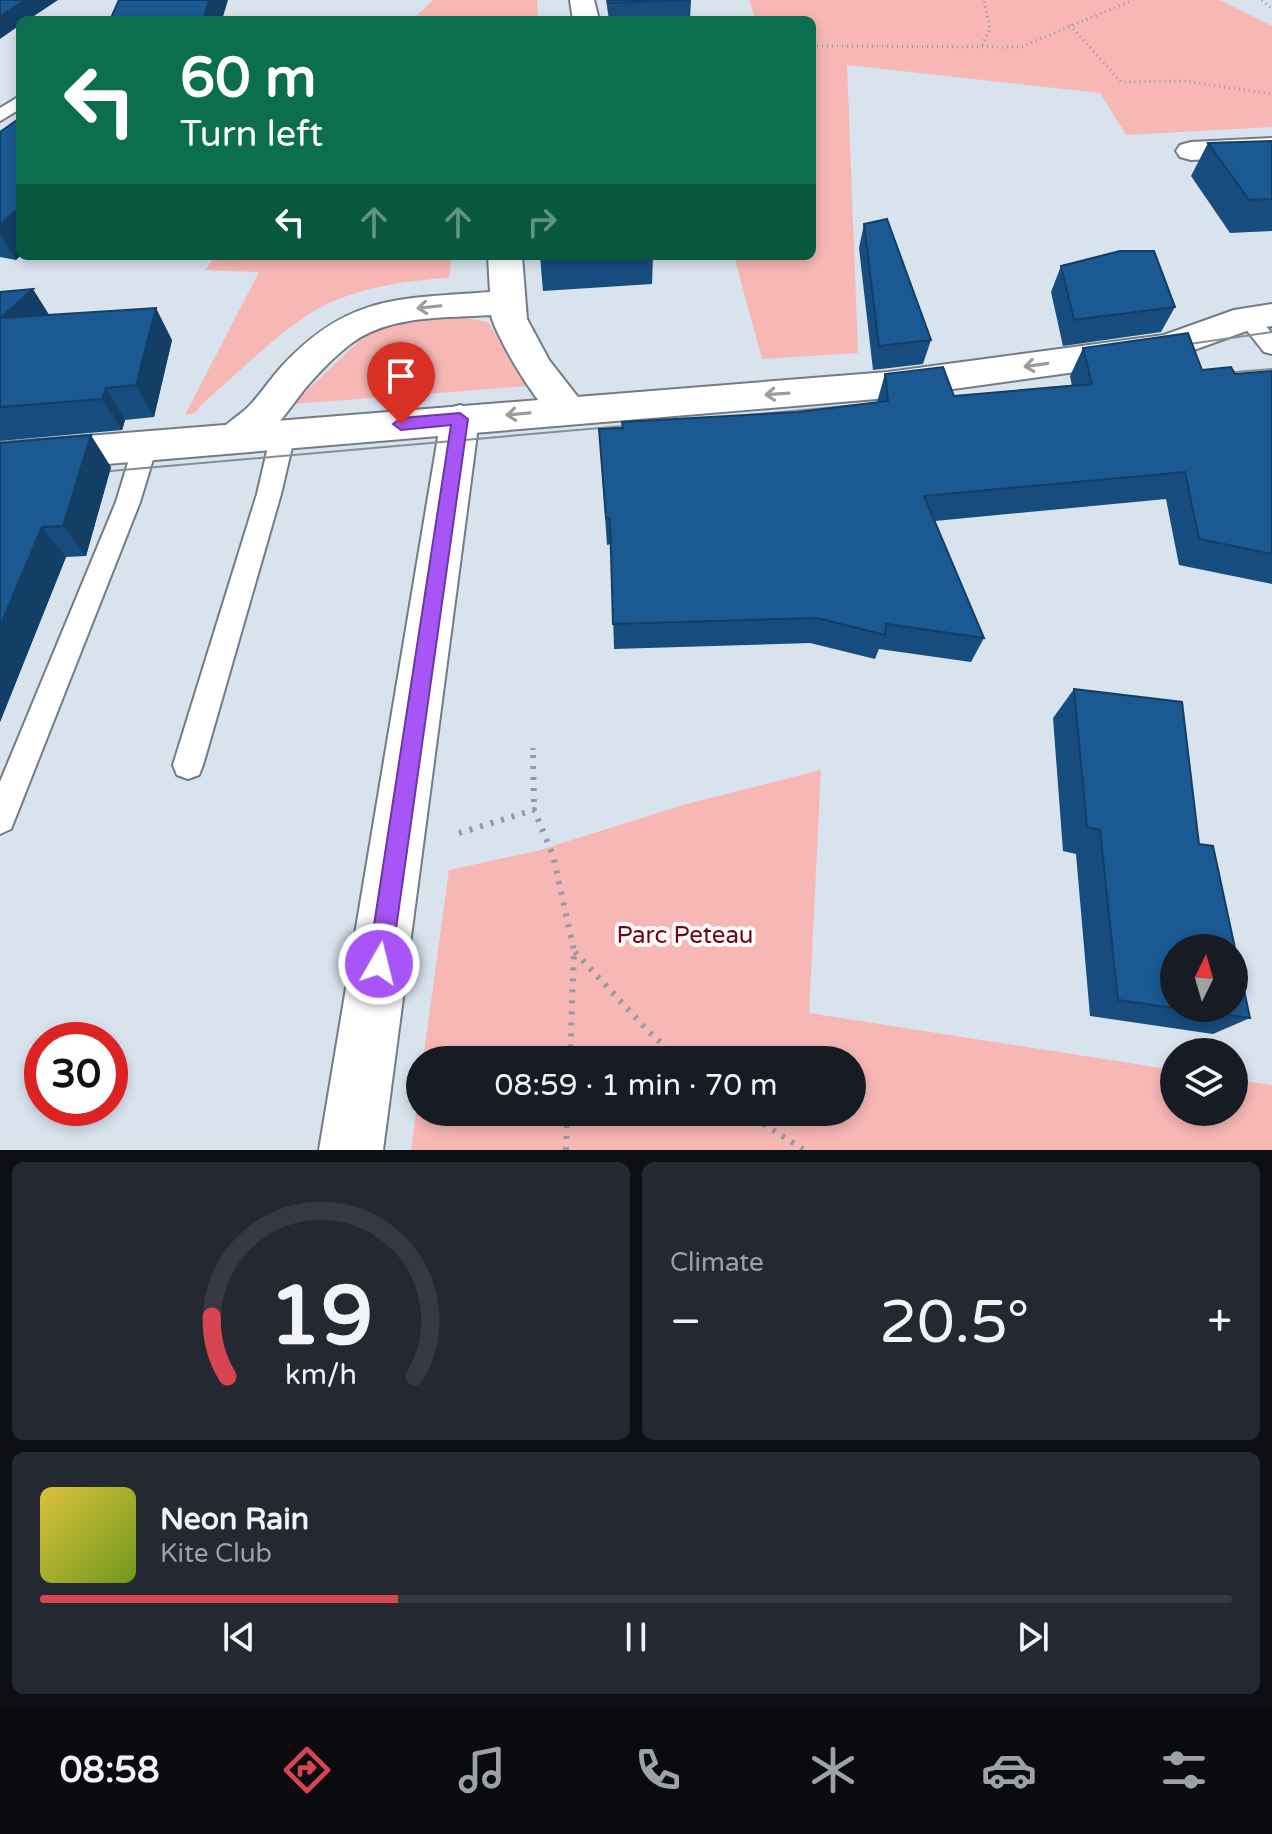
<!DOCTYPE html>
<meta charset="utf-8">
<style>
:root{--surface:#171b24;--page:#242831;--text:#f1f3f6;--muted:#9ea1a6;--line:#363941;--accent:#d64550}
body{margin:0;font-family:"Varela Round",sans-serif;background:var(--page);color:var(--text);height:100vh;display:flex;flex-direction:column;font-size:30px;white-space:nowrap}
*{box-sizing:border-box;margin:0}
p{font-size:26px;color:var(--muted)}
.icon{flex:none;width:44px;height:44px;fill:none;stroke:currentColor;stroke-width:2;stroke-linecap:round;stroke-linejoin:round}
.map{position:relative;height:1150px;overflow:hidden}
.drawer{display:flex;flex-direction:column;gap:12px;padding:12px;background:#0d0f14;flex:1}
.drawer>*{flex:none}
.banner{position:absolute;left:16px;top:16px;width:800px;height:244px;border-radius:12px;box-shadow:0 4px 12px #0003;background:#0b6e4f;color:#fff;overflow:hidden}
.needle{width:52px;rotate:5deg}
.fabs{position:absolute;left:1160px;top:934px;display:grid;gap:16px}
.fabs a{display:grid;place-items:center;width:88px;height:88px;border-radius:50%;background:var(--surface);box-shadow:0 4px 12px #0003;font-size:40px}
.speed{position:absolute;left:24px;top:1022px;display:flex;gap:16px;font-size:40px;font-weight:700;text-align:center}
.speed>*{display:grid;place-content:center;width:104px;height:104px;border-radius:50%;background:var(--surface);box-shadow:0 4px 12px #0003;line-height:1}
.speed .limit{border:12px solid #d22;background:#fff;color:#111}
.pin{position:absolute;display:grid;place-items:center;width:68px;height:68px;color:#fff;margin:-82px -34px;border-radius:50% 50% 50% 0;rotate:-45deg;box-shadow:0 0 8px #0007}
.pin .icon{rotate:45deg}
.me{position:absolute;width:88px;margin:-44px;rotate:8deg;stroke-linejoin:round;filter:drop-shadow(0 0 6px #0008)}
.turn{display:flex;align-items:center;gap:28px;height:168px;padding:0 32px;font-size:36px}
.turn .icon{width:104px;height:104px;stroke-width:2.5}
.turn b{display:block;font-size:56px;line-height:68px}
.lanes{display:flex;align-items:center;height:76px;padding:0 32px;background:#0003;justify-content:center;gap:40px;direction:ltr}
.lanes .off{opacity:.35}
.big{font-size:60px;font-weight:600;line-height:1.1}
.drawer .widget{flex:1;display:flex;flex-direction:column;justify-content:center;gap:12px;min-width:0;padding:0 28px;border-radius:12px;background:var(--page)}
.drawer .dial{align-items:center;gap:0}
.dial svg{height:208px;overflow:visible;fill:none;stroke:var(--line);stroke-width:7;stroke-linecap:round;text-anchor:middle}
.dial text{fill:var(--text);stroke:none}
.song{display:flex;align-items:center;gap:24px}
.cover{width:96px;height:96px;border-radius:12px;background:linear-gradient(135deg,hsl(50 70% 55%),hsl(80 70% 35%))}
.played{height:8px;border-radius:4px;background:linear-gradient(90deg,var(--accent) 30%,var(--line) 30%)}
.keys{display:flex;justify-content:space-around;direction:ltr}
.heat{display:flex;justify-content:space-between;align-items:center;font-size:44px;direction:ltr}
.drawer .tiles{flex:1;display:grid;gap:12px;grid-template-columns:1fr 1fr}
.widget:last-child{grid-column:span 2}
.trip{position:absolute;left:406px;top:1046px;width:460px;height:80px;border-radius:40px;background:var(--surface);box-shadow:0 4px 12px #0003;font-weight:600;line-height:80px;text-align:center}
.menu{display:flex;height:128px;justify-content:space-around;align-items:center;background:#090b0e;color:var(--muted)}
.menu .icon{width:56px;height:56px}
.menu .active{color:var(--accent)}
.menu b{font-size:36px;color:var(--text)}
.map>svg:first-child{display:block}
.green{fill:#f7b7b5}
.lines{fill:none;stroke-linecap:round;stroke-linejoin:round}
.service-casing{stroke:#727c86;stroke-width:4}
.minor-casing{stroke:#727c86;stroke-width:4}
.tertiary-casing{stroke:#727c86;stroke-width:4}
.path-far2{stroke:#929aa2;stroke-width:3;stroke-dasharray:1 4;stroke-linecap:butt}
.path-far1{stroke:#929aa2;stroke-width:5;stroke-dasharray:2 6;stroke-linecap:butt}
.path{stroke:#929aa2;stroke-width:6;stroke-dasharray:3 8;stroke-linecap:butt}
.service{fill:#fff;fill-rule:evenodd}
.minor{fill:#fff;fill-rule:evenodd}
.tertiary{fill:#fff;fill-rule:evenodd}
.tram{stroke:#868d95;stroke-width:2}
.wall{fill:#174d7e}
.shaded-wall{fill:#133e66}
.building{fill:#1b5992;stroke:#133e66;stroke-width:2}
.oneway{stroke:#9a9c9e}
.route{fill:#a855f7;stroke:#6d37a1;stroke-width:2}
.labels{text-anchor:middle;stroke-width:8;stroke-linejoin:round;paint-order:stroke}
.near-park-label{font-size:24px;fill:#730018;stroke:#fff}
</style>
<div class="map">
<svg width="1272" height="1150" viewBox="0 0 1272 1150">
<rect width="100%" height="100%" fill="#d8e3ee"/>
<g class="green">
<polygon points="433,0 537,0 538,20 412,20"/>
<polygon points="749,0 1220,0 1272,26 1272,127 1126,135 1100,93 847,65 858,353 762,359 734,256 812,256 812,20 756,20"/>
<path d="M216 256H452L449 278C400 281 349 288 306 316 269 341 235 376 201 405L195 413 185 415 259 272 205 270Z"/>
<polygon points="461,317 488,322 528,386 293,404 367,333 397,321"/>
<polygon points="821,770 809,1013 1174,1070 1174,1112 1234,1112 1234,1079 1272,1085 1272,1150 411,1150 420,1081 420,1112 852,1112 852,1060 423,1060 449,870 537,851 683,805"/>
</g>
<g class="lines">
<g class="service-casing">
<g id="service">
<polygon points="20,96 20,109 0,121 0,108"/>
<polygon points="1247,311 1254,313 1272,333 1272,354 1264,352 1237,318"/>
<polygon points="283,426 291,428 295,434 281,494 203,765 199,775 188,779 177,775 173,765 257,494 271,434 275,428"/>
<polygon points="145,437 153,440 157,446 140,502 15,819 11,829 0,834 0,782 116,502 133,446 137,440"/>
</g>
</g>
<g class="minor-casing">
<g id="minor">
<polygon points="570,0 594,0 599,20 573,20"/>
<polygon points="1272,138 1272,156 1191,160 1180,157 1176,151 1180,145 1191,142"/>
<path d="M488 256H522L527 319 549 360 588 410 583 420C574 422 567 425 558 420 540 412 495 335 491 315 447 318 398 315 359 338 342 349 322 369 309 384 286 410 262 460 221 448L215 438C224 423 239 417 251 404 262 392 271 378 282 366 349 294 400 299 490 292Z"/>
<polygon points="460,405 474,409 479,419 383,1150 319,1150 441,419 446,409"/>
</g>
</g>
<g class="tertiary-casing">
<polygon id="tertiary" points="1272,304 1272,326 1252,329 1169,359 888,398 0,473 0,443 888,372 1164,335 1234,310"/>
</g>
<g class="path-far2">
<polyline points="1262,0 1272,9"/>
<polyline points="1070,25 1121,82 1184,81 1272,94"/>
<polyline points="982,45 990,29 984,0"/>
<polyline points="812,46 1021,47 1133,0"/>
</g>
<polyline class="path-far1" points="533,748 533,757"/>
<g class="path">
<polyline points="533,755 534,810"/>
<polyline points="459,833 534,810 553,855 574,951 570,1060"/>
<polyline points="575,952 648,1031 680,1060"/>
<polyline points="745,1112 804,1150"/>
<polyline points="566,1150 567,1112"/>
</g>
<use href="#service" class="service"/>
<use href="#minor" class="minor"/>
<use href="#tertiary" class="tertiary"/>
<g class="tram">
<polyline points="1169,347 1272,332"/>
<polyline points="1211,374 1272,369"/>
<polyline points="1036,389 1092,384"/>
<polyline points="737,416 857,405"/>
<polyline points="88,473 646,424"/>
</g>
</g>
<g class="wall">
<polygon points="606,0 691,0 690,20 609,20"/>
<polygon points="20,118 20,256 16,260 0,257 0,132"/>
<polygon points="1272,141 1272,231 1230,233 1191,176 1208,143"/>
<polygon points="864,224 931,340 923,364 873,370 859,248"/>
<polygon points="540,256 653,256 652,284 543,291"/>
<polygon points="1061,266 1175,307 1161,332 1063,346 1051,292"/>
<polygon points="0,292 49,315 172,340 154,417 125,420 122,430 0,441"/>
<polygon points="1083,348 1202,370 1235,374 1272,371 1272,584 1179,565 1166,499 935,521 984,638 971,662 879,649 875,659 810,643 614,649 611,544 607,545 599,429 798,412 877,402 885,374 954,396 1072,386 1070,376"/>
<polygon points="0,443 111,467 86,556 66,557 0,722"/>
<polygon points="1074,689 1199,844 1250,1018 1213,1034 1090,1016 1076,854 1063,851 1053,718"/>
</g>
<g class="shaded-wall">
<polygon points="26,0 58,0 28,20 20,20 20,25 0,39 0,16"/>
<polygon points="209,0 228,0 222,20 203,20"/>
<polygon points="20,207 20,256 16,260 0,234 0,224"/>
<polygon points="33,289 53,321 0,318"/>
<polygon points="156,308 172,340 154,417 136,385"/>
<polygon points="106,388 125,420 122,430 102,399"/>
<polygon points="91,435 111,467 86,556 63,526"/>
<polygon points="42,527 66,557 0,722 0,626"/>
</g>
<g class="building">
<polygon points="0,0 26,0 0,16"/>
<polygon points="119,0 209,0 203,20 110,20"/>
<polygon points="609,0 691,0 609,3"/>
<polygon points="20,118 20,207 0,224 0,132"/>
<polygon points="1272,141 1272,199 1249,200 1208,143"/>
<polygon points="887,219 931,340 879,346 864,224"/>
<polygon points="1120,251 1154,251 1175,307 1074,320 1061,266"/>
<polygon points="33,289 0,318 0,292"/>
<polygon points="156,308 136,385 106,388 102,399 0,407 0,318"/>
<polygon points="1188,333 1202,370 1231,367 1235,374 1272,371 1272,554 1199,539 1185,472 924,496 984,638 886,624 885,635 817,618 613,624 610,518 606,518 599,429 623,428 622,422 798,412 888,401 885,374 943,367 954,396 1092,384 1083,348"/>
<polygon points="91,435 63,526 42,527 0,626 0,443"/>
<polygon points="1074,689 1182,702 1199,844 1213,846 1250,1018 1178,1008 1234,1008 1234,948 1174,948 1174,1008 1118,1000 1100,830 1087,827"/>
</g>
<defs><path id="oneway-shaft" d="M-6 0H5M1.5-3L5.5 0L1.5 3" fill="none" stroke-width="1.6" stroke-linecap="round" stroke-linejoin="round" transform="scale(2)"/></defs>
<g class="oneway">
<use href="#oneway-shaft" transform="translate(429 307) rotate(174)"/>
<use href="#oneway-shaft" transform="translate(1036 365) rotate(172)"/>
<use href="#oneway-shaft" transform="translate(777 394) rotate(176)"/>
<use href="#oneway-shaft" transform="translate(518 414) rotate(175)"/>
</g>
<polygon class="route" points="460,413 468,419 391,964 388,972 379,976 371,972 368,964 451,425 401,430 393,424 401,418"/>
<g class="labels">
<g class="near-park-label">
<text x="685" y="943">Parc Peteau</text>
</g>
</g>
</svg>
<div class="fabs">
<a><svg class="needle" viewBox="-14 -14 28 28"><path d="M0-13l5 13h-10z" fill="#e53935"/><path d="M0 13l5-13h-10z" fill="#9ea1a6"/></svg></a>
<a><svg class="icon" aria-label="layers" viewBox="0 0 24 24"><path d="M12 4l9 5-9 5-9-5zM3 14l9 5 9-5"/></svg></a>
</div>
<div class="speed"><div class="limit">30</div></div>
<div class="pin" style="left:401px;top:424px;background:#d93025"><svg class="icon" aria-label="arrive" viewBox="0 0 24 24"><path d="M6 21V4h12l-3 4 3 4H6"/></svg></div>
<svg class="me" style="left:379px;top:964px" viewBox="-20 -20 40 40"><circle r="17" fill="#a855f7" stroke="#fff" stroke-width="3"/><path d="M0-11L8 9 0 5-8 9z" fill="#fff"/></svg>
<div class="trip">08:59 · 1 min · 70 m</div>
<div class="banner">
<div class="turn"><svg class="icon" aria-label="left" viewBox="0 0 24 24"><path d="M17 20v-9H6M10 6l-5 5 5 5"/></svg><div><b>60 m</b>Turn left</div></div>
<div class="lanes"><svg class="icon" aria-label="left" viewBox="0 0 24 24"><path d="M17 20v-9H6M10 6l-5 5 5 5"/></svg><svg class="icon off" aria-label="ahead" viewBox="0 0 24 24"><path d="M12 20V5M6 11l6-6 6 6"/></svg><svg class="icon off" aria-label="ahead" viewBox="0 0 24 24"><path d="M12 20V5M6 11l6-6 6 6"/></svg><svg class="icon off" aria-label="right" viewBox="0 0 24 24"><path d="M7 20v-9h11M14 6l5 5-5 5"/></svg></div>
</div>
</div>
<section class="drawer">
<div class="tiles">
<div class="widget dial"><svg viewBox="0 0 100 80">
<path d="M14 69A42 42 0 1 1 86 69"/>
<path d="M14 69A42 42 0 0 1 8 46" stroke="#d64550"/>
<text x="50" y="56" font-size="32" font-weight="700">19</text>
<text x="50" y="72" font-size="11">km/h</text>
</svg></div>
<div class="widget"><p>Climate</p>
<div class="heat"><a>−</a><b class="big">20.5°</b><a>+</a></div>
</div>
<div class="widget">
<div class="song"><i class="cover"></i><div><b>Neon Rain</b><p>Kite Club</p></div></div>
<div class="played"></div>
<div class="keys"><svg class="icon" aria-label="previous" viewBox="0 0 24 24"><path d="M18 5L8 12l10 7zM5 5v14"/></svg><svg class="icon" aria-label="pause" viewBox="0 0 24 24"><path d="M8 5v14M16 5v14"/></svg><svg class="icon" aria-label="next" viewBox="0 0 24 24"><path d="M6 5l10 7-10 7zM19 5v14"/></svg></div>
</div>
</div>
</section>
<nav class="menu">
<b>08:58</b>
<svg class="icon active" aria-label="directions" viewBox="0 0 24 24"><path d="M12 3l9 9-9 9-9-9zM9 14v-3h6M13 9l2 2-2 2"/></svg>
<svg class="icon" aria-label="music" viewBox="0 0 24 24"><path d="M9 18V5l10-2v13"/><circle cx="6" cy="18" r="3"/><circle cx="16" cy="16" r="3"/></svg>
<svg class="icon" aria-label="phone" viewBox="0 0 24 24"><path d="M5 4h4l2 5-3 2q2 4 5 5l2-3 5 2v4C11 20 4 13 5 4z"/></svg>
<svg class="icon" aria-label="climate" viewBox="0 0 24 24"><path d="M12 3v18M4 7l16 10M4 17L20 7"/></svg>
<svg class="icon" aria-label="car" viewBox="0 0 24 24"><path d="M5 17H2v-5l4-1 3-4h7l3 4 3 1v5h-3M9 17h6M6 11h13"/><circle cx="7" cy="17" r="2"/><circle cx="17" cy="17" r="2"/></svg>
<svg class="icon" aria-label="filters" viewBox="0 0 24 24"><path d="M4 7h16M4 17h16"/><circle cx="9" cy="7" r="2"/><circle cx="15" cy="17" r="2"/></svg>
</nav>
